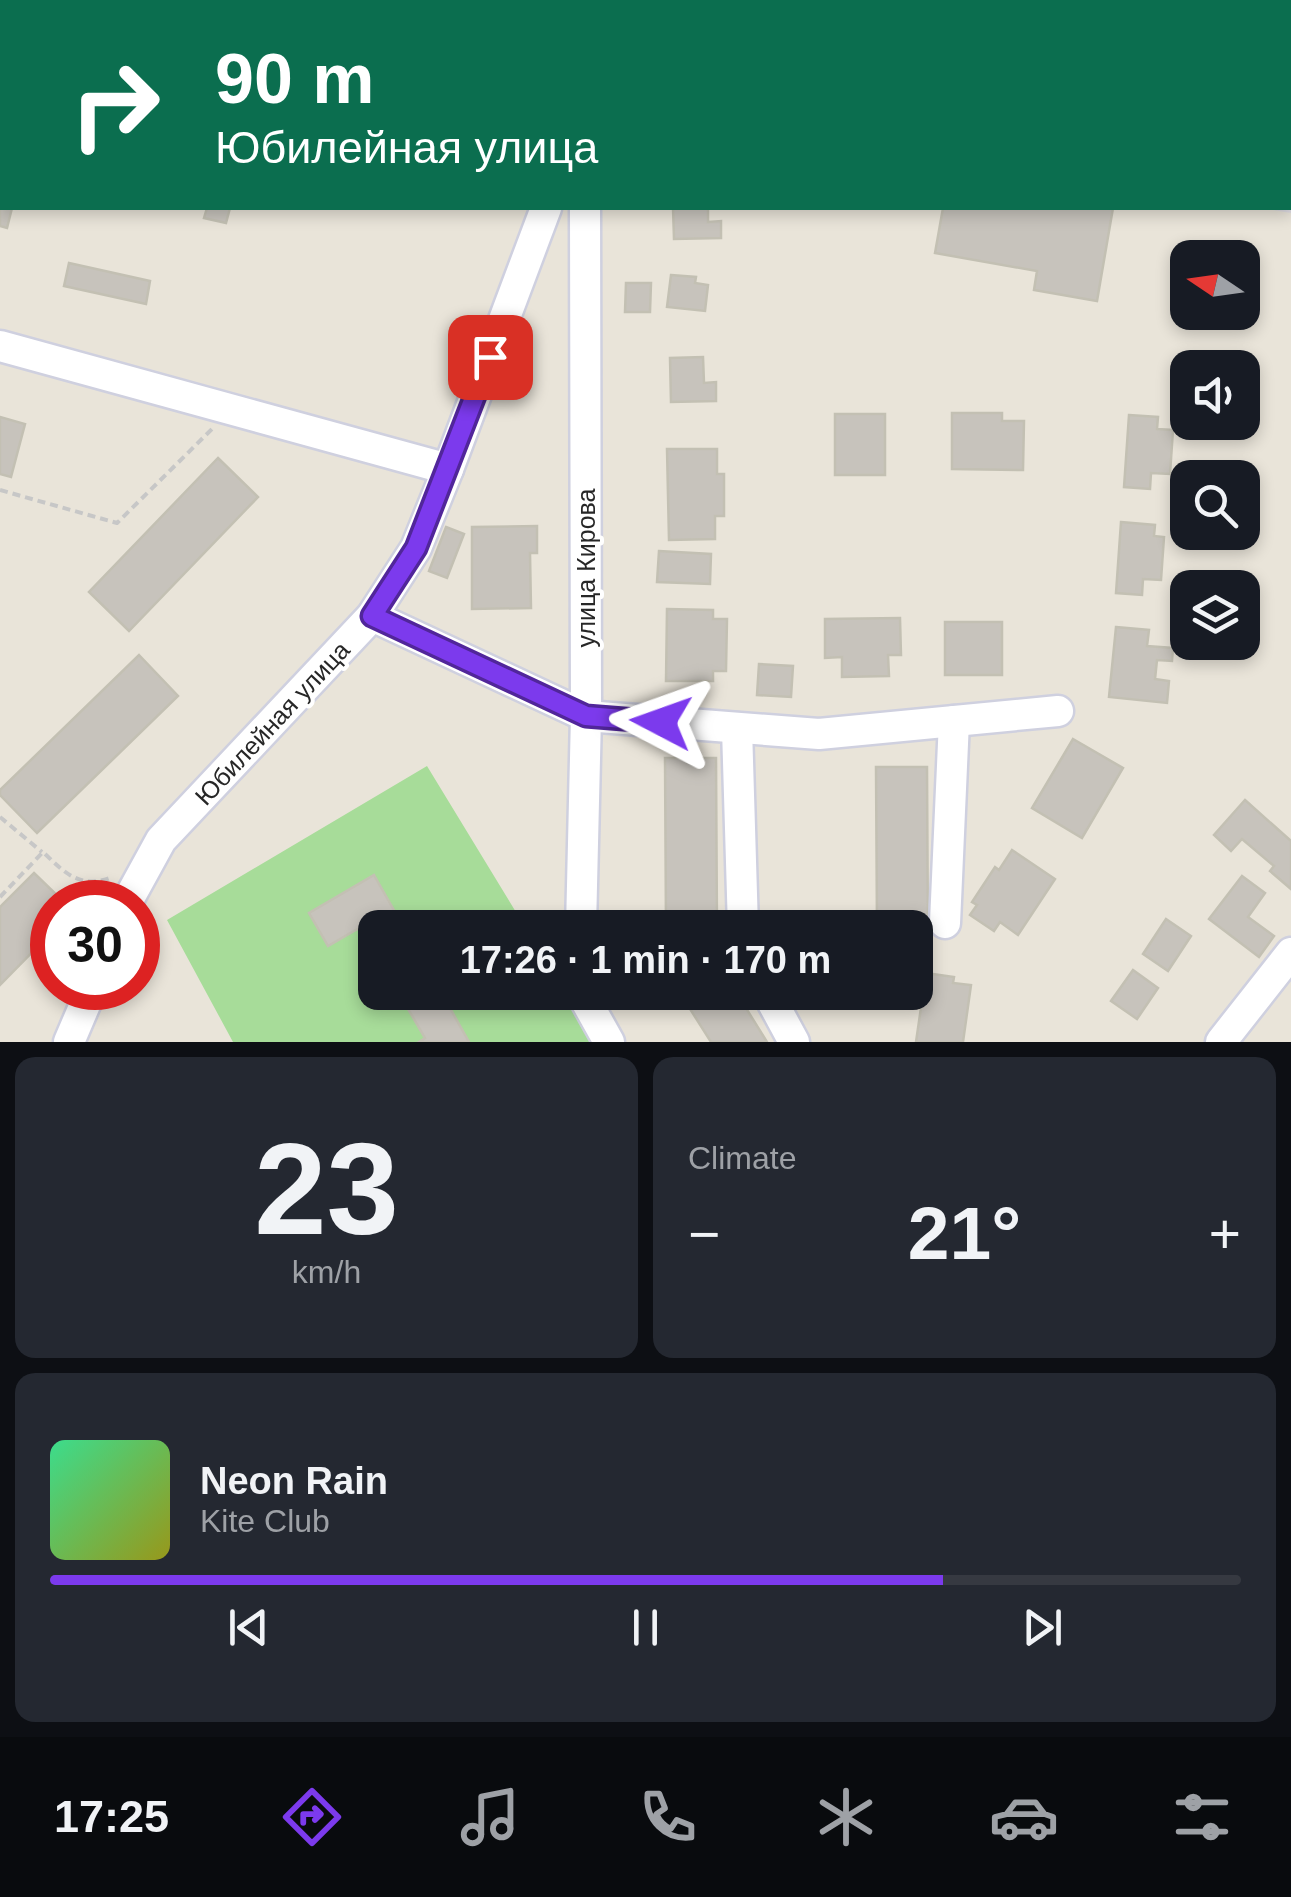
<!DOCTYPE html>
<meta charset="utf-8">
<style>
:root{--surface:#171b24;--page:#242831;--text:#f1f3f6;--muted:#9ea1a6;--line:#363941;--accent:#7c3aed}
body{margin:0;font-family:Helvetica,sans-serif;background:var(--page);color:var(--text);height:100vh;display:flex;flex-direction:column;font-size:38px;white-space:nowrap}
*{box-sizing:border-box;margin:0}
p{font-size:32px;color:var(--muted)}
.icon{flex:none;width:55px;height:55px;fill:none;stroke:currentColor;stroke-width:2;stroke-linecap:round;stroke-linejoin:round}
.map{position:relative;height:1042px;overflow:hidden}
.details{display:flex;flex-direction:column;gap:15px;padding:15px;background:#0d0f14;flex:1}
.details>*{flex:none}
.banner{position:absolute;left:0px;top:0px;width:1292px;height:210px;box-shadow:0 5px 15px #0003;background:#0b6e4f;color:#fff;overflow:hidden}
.needle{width:65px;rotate:283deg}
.fabs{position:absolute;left:1170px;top:240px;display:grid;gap:20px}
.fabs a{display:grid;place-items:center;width:90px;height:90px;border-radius:20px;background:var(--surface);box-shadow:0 5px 15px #0003;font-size:50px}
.speed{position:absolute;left:30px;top:880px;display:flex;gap:20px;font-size:50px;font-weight:700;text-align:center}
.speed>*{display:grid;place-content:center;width:130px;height:130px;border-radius:50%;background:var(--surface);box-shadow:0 5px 15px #0003;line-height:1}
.speed .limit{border:15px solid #d22;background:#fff;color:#111}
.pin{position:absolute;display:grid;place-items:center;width:85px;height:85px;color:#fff;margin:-42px;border-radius:20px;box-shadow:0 5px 15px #0006}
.me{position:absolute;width:110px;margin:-55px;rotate:274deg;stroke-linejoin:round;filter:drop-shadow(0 0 8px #0008)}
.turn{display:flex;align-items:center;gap:35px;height:210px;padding:0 50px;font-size:45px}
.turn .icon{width:130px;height:130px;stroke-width:2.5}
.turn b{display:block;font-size:70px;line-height:85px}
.big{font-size:75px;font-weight:600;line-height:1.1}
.details .card{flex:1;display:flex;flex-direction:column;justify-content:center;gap:15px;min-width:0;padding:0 35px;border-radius:20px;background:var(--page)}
.details .dial{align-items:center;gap:0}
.dial b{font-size:130px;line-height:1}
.song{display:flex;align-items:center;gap:30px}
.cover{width:120px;height:120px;border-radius:15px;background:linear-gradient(135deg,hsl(150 70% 55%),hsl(60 70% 35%))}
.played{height:10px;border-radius:5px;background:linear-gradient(90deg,var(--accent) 75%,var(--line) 75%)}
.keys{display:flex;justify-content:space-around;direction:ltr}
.heat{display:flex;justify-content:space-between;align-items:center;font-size:55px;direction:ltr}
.details .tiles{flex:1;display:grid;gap:15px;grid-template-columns:1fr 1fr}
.card:last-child{grid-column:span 2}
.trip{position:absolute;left:358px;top:910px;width:575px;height:100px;border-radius:20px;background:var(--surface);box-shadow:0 5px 15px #0003;font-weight:600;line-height:100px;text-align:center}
.tabs{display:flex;height:160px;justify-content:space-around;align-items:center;background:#090b0e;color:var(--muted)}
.tabs .icon{width:70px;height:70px}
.tabs .current{color:var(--accent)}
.tabs b{font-size:45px;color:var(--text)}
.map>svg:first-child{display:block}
.industrial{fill:#dddae1}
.green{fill:#a7dc99}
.building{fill:#c7c3bc;stroke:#c3c0b3;stroke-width:2.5}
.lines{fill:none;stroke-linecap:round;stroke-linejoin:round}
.minor-casing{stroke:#cfd0df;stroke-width:35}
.path{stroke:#c7c7c7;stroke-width:4;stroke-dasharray:8 5;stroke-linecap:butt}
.minor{stroke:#fff;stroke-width:30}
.route-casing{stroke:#51269a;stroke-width:25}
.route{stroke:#7c3aed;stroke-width:18}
.labels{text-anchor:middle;stroke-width:8;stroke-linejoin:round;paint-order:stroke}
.street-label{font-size:25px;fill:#272727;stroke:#fff}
</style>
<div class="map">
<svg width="1291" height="1042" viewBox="0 0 1291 1042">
<rect width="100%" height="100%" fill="#e9e4d9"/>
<polygon class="industrial" points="644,0 1291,0 1291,213 1262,208 1290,208 1290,2 644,2"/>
<polygon class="green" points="427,766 525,927 375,928 375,992 564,993 594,1042 233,1042 167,920"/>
<g class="building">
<polygon points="1196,0 1291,0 1291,46 1290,2 1197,2"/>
<polygon points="0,136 2,137 2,208 12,208 7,228 0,226"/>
<polygon points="207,208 230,208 226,223 204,218"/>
<polygon points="673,208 708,208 708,222 721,221 721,238 674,239"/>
<polygon points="943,208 1113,208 1097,301 1034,290 1037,271 935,253"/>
<polygon points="69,263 150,281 146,304 64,286"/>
<polygon points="671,275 696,277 695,283 708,285 705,311 667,307"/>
<polygon points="626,283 651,283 650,312 625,312"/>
<polygon points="703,357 704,383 716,382 716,401 671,402 670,358"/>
<polygon points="952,413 1002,413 1002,421 1024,421 1023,470 952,469"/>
<rect x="835" y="414" width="50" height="61"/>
<polygon points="1129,415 1158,417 1157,429 1173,430 1170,474 1151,473 1150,489 1124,487"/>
<polygon points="0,417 25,424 11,477 0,474"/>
<polygon points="667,449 717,449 717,474 724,474 724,516 715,516 715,539 669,540"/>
<polygon points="218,458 258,497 129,631 89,592"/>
<polygon points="1121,522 1155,525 1154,536 1164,537 1161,580 1143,579 1142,595 1116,593"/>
<polygon points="537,526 537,553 530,553 531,608 472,609 472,527"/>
<polygon points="446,527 464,534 447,578 429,571"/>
<polygon points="659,551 711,554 710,584 657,582"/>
<polygon points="667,609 713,610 713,619 727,619 726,671 713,671 713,681 666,681"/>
<polygon points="900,618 901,655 888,655 889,676 842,677 842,657 825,658 825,619"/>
<rect x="945" y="622" width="57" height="53"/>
<polygon points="1116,627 1149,630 1147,646 1173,648 1172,661 1157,660 1155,679 1169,681 1167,703 1109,697"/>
<polygon points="139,655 178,696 37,833 0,795 0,790"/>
<polygon points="759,664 793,666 791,697 757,695"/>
<polygon points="1073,739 1123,768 1082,838 1032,808"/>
<polygon points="665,758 716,758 717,928 666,928"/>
<polygon points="876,767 927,767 928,944 915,944 915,928 877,928"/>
<polygon points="1245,800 1291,841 1291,889 1270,871 1274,866 1242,839 1231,851 1214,835"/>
<polygon points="1012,850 1055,879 1018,935 1000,922 994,931 970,915 977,905 972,902 995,867 999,870"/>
<polygon points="34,873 64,902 52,902 52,932 0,985 0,907"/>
<polygon points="374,875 404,928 375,928 375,951 361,927 328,946 309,913"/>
<polygon points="1242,876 1265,893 1248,917 1274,936 1259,957 1209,919"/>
<polygon points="1166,919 1191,936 1168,971 1143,954"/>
<polygon points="1133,970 1158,988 1137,1019 1111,1001"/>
<polygon points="926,973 954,977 953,983 971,985 963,1042 916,1042"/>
<polygon points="390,992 441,992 469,1042 419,1042 425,1038 404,1002 398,1006"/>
<polygon points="700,992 736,992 767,1042 711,1042 685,1001"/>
</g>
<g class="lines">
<g class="minor-casing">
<g id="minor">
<polyline points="402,2 402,0"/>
<polyline points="614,2 614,0"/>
<polyline points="0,346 448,469"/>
<polyline points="372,616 586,716 819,734 1058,711"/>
<polyline points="737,728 743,928"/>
<polyline points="127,902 161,840 372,616 416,548 448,469 546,208"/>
<polyline points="945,923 954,721"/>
<polyline points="581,928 586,716 585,208"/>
<polyline points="581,992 609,1042"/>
<polyline points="767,992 794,1042"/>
<polyline points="69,1042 92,988"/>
<polyline points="1221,1042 1291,953"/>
</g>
</g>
<g class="path">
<polyline points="0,490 117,523 212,429"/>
<polyline points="0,817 42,852"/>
<path d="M0 897 43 852C64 872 79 889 110 878"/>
</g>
<use href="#minor" class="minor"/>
</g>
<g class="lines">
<g class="route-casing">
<polyline id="route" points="490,357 416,548 372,616 586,716 661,722"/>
</g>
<use href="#route" class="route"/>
</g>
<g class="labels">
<g class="street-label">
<text transform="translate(586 568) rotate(-90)" y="9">улица Кирова</text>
<text transform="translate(272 723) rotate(-47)" y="9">Юбилейная улица</text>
</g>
</g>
</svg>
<div class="fabs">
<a><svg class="needle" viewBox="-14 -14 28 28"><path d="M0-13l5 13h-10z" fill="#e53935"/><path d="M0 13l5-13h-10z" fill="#9ea1a6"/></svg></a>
<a><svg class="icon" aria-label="sound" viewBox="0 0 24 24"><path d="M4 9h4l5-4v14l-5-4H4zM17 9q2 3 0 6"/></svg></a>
<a><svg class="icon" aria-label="search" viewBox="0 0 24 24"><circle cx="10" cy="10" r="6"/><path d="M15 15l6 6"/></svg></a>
<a><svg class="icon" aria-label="layers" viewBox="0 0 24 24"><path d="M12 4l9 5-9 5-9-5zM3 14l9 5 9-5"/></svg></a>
</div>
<div class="speed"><div class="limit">30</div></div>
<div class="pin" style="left:490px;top:357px;background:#d93025"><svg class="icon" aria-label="arrive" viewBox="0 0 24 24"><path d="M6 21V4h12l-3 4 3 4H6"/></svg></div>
<svg class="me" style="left:661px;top:722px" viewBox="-20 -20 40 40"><path d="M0-17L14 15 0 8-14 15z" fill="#7c3aed" stroke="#fff" stroke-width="4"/></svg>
<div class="trip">17:26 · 1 min · 170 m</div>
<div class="banner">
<div class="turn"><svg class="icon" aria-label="right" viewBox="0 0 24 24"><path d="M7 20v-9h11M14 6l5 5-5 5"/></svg><div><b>90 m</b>Юбилейная улица</div></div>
</div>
</div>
<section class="details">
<div class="tiles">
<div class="card dial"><b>23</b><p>km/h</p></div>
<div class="card"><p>Climate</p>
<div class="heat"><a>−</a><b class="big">21°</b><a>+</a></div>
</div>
<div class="card">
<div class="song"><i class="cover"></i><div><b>Neon Rain</b><p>Kite Club</p></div></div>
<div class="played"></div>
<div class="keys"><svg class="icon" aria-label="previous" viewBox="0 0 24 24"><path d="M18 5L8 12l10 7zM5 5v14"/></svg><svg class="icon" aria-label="pause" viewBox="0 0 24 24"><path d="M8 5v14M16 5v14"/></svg><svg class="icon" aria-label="next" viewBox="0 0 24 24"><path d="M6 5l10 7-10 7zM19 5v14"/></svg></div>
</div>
</div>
</section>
<nav class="tabs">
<b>17:25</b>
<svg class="icon current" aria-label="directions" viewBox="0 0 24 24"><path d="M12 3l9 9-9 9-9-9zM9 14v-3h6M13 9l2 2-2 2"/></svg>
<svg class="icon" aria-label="music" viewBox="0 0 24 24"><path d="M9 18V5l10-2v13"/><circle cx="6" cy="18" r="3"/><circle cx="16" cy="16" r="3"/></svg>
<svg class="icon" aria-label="phone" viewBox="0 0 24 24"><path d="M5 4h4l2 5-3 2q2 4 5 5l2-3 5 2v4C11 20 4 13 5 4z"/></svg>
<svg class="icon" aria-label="climate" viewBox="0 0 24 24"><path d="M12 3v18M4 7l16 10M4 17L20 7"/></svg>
<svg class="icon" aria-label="car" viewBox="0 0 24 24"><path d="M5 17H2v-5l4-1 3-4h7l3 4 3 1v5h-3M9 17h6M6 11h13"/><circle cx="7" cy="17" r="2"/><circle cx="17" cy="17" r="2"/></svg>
<svg class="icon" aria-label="filters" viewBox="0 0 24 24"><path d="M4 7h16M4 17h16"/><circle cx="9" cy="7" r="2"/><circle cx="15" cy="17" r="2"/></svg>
</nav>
